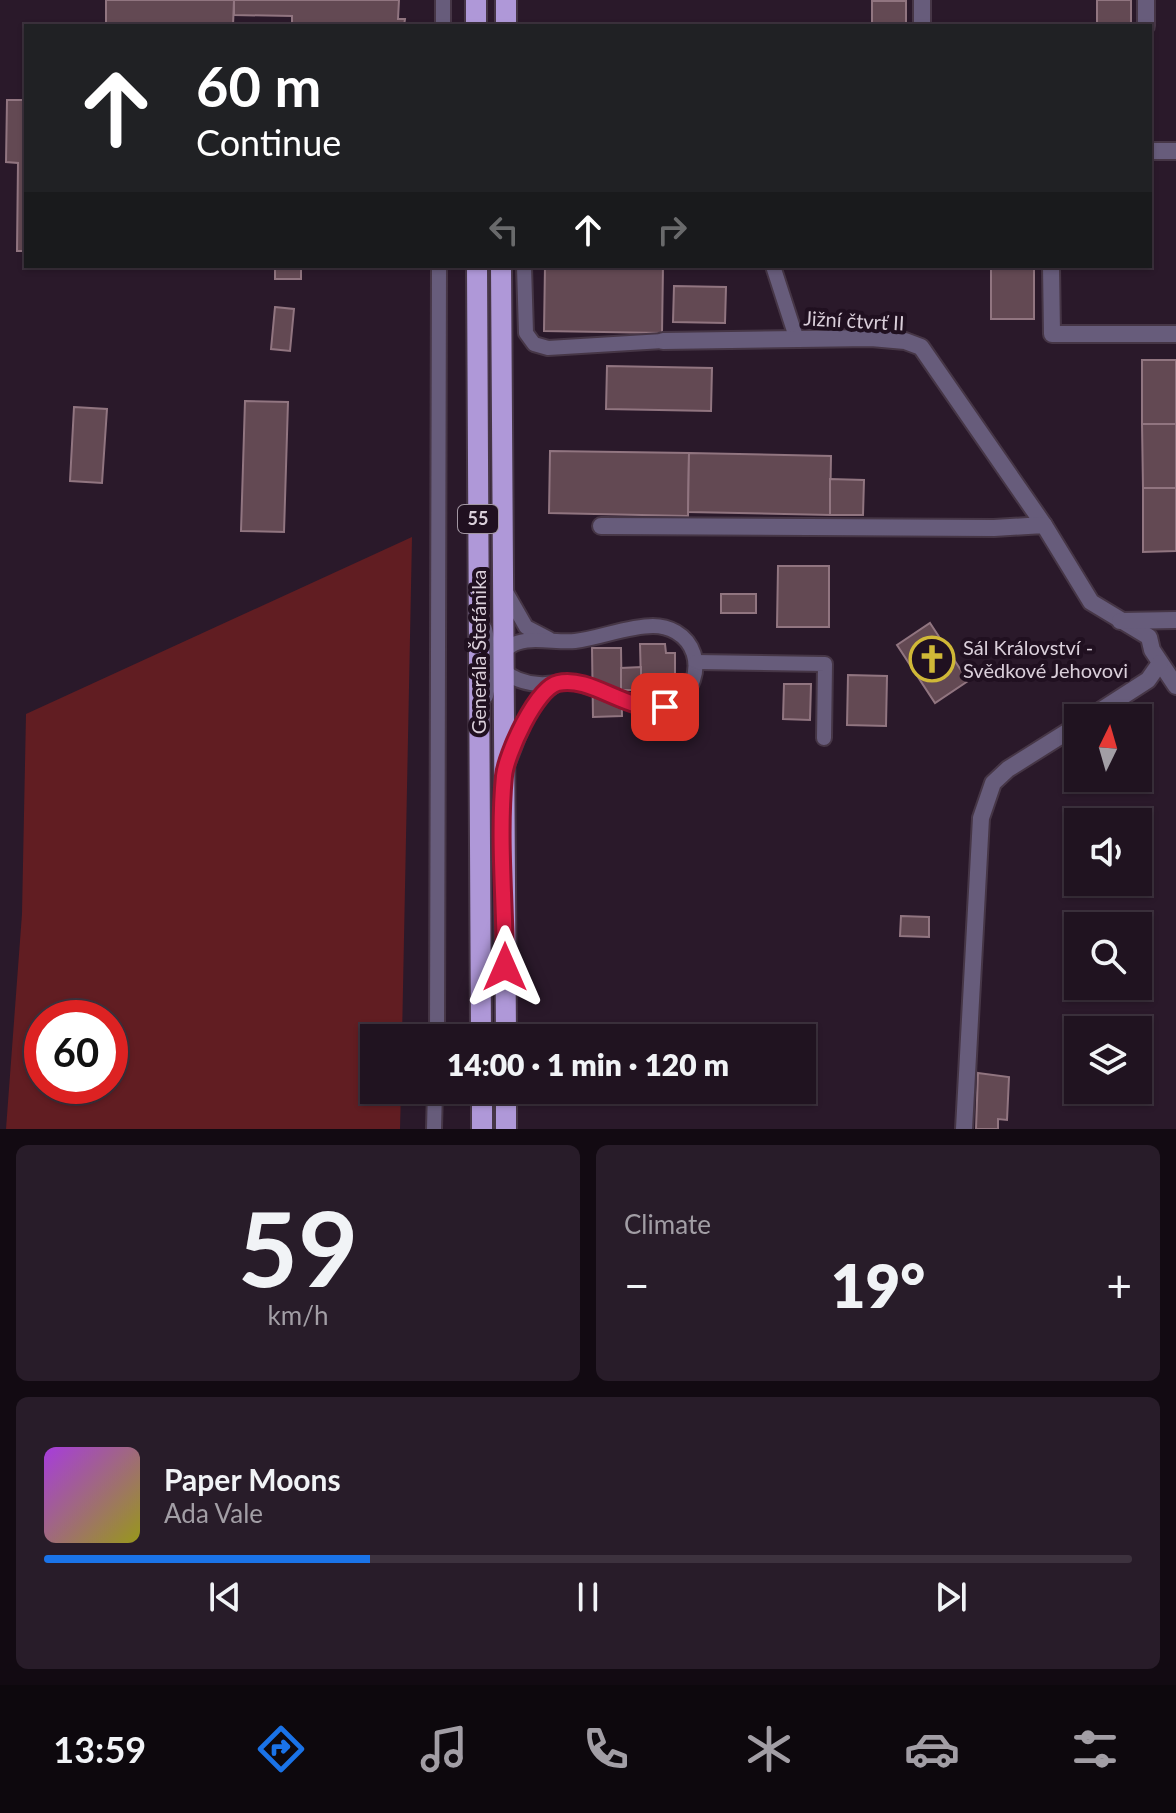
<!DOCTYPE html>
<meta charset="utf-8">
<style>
:root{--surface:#201320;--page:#281c29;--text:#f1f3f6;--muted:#a29ea5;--line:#3d323e;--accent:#1a73e8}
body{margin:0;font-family:Lato,sans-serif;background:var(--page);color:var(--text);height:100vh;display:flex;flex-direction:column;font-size:30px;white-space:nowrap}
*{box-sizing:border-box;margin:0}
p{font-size:26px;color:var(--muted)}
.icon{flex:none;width:44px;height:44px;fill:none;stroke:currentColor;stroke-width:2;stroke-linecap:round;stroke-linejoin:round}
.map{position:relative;height:1129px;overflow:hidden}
.drawer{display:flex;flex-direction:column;gap:16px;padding:16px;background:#120a12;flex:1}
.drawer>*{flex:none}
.hud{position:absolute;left:24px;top:24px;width:1128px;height:244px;border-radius:0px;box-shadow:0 2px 6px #0004,0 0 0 2px var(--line);background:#202124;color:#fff;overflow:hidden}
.needle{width:52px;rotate:5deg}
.controls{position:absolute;left:1064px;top:704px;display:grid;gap:16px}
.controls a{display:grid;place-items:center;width:88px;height:88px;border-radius:0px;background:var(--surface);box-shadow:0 2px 6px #0004,0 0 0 2px var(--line);font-size:40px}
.speed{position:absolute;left:24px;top:1000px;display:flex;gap:16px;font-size:40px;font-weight:700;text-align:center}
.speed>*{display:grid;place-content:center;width:104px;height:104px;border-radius:50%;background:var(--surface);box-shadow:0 2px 6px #0004,0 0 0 2px var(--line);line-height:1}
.speed .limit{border:12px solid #d22;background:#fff;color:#111}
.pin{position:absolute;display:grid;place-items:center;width:68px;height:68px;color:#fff;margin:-34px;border-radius:16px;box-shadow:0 4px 12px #0006}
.me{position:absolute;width:88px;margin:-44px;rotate:0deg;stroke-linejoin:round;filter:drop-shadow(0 0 6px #0008)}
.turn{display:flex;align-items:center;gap:28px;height:168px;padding:0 40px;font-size:36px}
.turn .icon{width:104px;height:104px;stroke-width:2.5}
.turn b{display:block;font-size:56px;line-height:68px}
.lanes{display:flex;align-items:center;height:76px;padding:0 40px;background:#0003;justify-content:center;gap:40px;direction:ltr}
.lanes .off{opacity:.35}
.big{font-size:60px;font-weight:800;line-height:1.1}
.drawer .tile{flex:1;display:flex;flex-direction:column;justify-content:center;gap:12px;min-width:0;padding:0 28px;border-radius:12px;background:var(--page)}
.drawer .dial{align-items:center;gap:0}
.dial b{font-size:104px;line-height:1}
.song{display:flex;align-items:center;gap:24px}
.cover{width:96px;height:96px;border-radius:12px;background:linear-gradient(135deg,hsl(280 70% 55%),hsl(60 70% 35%))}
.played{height:8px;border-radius:4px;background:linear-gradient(90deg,var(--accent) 30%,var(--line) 30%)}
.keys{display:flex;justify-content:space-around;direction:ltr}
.heat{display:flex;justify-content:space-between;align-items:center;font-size:44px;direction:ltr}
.drawer .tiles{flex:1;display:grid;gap:16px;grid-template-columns:1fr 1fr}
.tile:last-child{grid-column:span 2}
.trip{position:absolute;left:360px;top:1024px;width:456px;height:80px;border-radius:0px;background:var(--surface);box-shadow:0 2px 6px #0004,0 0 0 2px var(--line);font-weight:800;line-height:80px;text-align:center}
.tabs{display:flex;height:128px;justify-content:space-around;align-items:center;background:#0d080d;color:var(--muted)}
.tabs .icon{width:56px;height:56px}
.tabs .current{color:var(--accent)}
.tabs b{font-size:36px;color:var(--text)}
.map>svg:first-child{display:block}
.green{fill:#611d22;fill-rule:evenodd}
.building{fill:#634953;stroke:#917580;stroke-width:2}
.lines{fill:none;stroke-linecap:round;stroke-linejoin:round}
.service-casing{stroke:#463646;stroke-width:18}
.minor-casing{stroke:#463646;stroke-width:20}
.primary-casing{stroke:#463646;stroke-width:24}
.service{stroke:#675c7b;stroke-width:14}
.minor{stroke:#675c7b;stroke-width:16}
.primary{stroke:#af98d8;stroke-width:20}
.route-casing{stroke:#92132f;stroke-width:20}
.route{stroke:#e11d48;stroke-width:14}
.labels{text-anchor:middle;stroke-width:8;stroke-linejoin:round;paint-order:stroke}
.shield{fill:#201020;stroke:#a296a2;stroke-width:2}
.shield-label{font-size:18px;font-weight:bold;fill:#dacfda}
.street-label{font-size:20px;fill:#dacfda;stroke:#201020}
.poi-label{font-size:20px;fill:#dacfda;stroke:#201020;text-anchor:start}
</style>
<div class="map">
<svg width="1176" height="1129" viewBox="0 0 1176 1129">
<rect width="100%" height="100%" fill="#2a192a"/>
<path class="green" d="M412 537 402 1038H374V1090H401L400 1129H6L22 914 26 714ZM42 1018H110V1086H42Z"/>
<g class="building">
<polygon points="106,0 234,0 233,26 106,26"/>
<polygon points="234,0 399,0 398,19 405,19 404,26 292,26 292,16 234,15"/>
<rect x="1097" y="0" width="34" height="26"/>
<rect x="872" y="1" width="34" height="25"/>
<polygon points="7,100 26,100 26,251 17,251 18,163 6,162"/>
<rect x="275" y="266" width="26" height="13"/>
<polygon points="545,266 663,266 662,333 544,331"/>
<rect x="991" y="266" width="43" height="53"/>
<polygon points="674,286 726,287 725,323 673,322"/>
<polygon points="275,307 294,309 290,351 271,349"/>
<rect x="1142" y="360" width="34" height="64"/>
<polygon points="607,366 712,368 711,411 606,409"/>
<polygon points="245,401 288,402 284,532 241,531"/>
<polygon points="74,407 107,409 102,483 70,481"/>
<polygon points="1142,424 1176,424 1176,488 1143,488"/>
<polygon points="550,451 689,453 688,516 549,513"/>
<polygon points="689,453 831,456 830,515 688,512"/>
<polygon points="830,479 864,480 863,515 830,515"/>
<polygon points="1143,488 1176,488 1176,551 1143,552"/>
<polygon points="778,566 829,566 829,627 777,627"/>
<rect x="721" y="594" width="35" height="19"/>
<polygon points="930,623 968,681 935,703 897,645"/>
<polygon points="640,644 665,644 666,653 675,653 675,681 658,692 648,692 641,684"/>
<polygon points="592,648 621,648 622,716 593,717"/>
<polygon points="641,667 641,684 646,690 621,690 621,668"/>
<polygon points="848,675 887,676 886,726 847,725"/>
<polygon points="784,684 811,684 810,720 783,719"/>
<polygon points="901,916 929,917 929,937 900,936"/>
<polygon points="978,1073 1009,1077 1007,1120 998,1119 998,1129 976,1129"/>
</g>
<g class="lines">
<g class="service-casing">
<g id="service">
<polyline points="443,26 443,0"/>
<polyline points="524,266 526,333 534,344 548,348 663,341"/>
<polyline points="773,266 796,337"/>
<polyline points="506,592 526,627 549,639"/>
<path d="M485 629C490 660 504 682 539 684 551 685 563 681 575 683 601 688 625 705 651 708 693 712 713 654 676 632 669 628 661 626 653 626 627 626 601 638 575 641 557 643 530 636 514 644 496 652 489 679 486 696"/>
<polyline points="696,662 825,664 824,738"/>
<path d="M507 765C520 735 528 699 558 683"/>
<polyline points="437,1038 439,266"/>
<polyline points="434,1129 435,1090"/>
</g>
</g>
<g class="minor-casing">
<g id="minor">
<polyline points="922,0 922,26"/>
<polyline points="1146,0 1146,26"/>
<polyline points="1150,151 1176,151"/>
<polyline points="1051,266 1052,334 1176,334"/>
<polyline points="663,341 871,338 905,341 921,347 1044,525"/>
<polyline points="601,526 994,528 1044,525 1091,602 1149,637 1152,650 1176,686"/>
<polyline points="1120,621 1176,620"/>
<polyline points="1089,718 1148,680 1160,663"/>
<polyline points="964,1129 981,818 993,783 1008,769 1078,725"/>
</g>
</g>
<g class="primary-casing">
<g id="primary">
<polyline points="476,0 476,26"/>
<polyline points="506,0 506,26"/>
<polyline points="477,266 481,1038"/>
<polyline points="501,266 506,1038"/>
<polyline points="482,1090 482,1129"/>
<polyline points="506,1090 506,1129"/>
</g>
</g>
<use href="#service" class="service"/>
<use href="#minor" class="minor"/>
<use href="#primary" class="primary"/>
</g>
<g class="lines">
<g class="route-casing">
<path id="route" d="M505 967C505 905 498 837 504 776 506 755 536 688 558 683 591 675 629 714 665 707"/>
</g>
<use href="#route" class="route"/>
</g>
<defs>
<g id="church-ring" transform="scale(2.3)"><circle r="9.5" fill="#201020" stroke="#d0b837" stroke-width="1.5"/><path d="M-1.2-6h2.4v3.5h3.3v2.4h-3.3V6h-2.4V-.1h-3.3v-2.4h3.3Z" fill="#d0b837"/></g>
</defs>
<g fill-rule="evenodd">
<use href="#church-ring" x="932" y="659"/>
</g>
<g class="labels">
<rect class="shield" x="458" y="505" width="40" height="28" rx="6"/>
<g class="shield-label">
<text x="478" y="525">55</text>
</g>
<g class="street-label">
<text transform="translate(854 321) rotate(3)" y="7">Jižní čtvrť II</text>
<text transform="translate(479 652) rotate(-90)" y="7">Generála Štefánika</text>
</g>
<g class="poi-label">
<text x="963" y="655">Sál Království -<tspan x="963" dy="23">Svědkové Jehovovi</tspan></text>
</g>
</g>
</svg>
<div class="controls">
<a><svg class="needle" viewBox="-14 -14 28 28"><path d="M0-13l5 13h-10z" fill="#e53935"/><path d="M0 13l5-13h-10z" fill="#a29ea5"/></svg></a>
<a><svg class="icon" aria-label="sound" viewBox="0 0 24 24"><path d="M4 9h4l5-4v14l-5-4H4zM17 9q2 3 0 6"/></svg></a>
<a><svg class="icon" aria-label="search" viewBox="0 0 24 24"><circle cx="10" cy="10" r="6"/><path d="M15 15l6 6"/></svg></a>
<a><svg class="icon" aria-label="layers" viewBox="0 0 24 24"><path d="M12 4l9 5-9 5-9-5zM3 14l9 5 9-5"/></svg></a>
</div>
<div class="speed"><div class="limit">60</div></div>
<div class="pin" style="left:665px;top:707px;background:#d93025"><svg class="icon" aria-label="arrive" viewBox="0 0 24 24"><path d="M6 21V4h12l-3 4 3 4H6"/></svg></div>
<svg class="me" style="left:505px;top:967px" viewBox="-20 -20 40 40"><path d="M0-17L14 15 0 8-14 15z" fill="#e11d48" stroke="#fff" stroke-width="4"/></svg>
<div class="trip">14:00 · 1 min · 120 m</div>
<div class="hud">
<div class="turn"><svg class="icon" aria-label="ahead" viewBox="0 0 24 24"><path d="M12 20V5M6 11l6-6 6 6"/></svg><div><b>60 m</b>Continue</div></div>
<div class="lanes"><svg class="icon off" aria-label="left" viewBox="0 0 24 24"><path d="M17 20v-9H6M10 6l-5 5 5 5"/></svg><svg class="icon" aria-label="ahead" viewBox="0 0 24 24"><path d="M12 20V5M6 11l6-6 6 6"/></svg><svg class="icon off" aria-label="right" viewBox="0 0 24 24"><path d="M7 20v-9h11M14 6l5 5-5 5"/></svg></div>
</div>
</div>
<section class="drawer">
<div class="tiles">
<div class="tile dial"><b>59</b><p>km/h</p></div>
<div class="tile"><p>Climate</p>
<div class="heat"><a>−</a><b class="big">19°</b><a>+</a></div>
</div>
<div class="tile">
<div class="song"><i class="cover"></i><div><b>Paper Moons</b><p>Ada Vale</p></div></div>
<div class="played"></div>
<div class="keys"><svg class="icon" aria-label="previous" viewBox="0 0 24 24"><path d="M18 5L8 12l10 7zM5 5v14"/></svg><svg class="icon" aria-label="pause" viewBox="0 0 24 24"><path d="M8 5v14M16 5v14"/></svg><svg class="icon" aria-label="next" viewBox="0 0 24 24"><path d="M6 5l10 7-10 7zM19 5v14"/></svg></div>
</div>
</div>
</section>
<nav class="tabs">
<b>13:59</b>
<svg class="icon current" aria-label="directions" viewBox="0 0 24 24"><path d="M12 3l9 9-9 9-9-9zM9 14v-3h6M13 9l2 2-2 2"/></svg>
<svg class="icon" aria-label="music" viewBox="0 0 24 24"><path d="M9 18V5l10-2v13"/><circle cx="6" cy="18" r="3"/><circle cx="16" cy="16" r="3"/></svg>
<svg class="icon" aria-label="phone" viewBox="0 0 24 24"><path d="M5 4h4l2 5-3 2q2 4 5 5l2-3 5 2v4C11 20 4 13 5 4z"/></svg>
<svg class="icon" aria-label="climate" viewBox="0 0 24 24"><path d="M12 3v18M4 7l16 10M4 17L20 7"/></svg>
<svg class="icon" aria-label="car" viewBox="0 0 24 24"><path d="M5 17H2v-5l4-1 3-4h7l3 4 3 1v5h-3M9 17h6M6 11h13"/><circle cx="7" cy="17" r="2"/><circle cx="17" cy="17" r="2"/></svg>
<svg class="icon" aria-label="filters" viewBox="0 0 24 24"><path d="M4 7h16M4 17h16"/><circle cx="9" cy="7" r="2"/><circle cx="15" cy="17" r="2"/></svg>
</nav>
